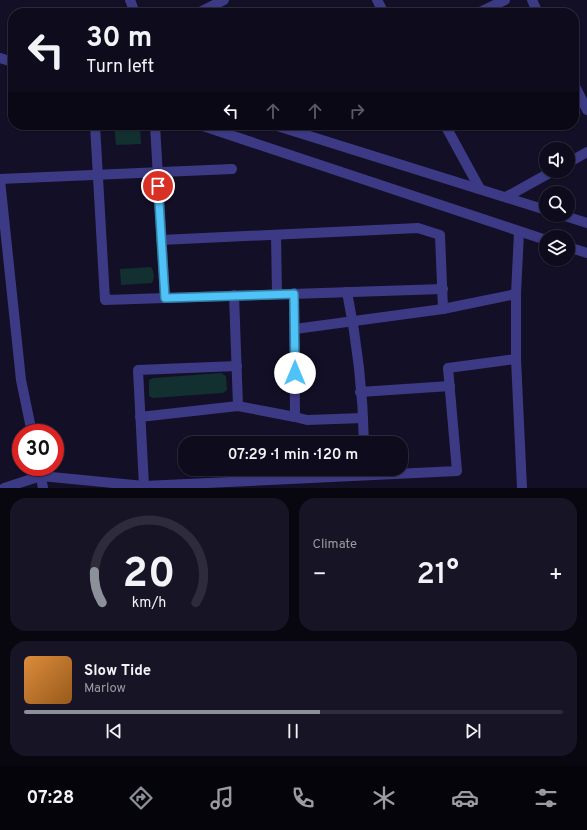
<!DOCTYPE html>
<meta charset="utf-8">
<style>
:root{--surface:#0e0b1c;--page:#171425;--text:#f1f3f6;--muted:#9b9ba3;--line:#2e2b3b;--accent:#8c9099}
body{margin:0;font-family:Overpass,sans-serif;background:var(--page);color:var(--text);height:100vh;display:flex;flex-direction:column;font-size:15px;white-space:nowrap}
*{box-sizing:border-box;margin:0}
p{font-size:13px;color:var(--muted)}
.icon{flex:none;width:22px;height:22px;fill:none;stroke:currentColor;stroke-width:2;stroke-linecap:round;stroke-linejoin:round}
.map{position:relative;height:488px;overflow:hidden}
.drawer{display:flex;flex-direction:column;gap:10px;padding:10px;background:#08060f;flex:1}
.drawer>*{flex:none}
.guide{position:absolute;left:8px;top:8px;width:571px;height:122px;border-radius:16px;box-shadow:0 1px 3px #0004,0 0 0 1px var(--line);background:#0e0b1c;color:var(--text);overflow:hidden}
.tools{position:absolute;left:539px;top:142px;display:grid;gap:8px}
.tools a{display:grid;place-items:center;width:36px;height:36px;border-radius:50%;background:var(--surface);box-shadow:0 1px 3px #0004,0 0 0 1px var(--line);font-size:20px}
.speed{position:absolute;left:12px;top:424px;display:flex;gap:8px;font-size:20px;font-weight:700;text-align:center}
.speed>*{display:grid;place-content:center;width:52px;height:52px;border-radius:50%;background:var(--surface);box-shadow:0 1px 3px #0004,0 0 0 1px var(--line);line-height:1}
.speed .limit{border:6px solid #d22;background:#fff;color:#111}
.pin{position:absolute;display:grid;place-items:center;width:34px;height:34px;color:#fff;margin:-17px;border:2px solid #fff;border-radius:50%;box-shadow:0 1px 4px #0007}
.me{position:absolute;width:44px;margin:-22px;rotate:0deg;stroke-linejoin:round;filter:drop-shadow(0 0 3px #0008)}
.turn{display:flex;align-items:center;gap:14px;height:84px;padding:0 12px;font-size:18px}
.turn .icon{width:52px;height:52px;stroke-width:2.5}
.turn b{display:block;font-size:28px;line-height:34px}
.lanes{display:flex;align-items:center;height:38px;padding:0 12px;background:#0003;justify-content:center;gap:20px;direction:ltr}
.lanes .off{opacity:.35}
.big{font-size:30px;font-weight:600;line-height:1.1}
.drawer .tile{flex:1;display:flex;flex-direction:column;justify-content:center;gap:6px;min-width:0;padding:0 14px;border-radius:16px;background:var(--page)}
.drawer .dial{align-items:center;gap:0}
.dial svg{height:104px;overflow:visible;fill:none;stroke:var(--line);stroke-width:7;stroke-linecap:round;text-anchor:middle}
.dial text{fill:var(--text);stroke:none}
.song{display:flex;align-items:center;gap:12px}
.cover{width:48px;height:48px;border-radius:6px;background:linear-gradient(135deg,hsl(30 70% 55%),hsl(30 70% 35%))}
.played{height:4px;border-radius:2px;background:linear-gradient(90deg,var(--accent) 55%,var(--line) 55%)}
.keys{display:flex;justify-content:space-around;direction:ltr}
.heat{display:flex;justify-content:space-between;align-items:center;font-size:22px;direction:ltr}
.drawer .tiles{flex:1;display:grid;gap:10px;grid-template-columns:1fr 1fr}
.tile:last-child{grid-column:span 2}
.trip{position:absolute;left:178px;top:436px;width:230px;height:40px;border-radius:16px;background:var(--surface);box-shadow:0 1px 3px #0004,0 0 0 1px var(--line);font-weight:600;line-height:40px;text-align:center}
.dock{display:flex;height:64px;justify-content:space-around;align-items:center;background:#06040b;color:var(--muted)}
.dock .icon{width:28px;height:28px}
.dock .current{color:var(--accent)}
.dock b{font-size:18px;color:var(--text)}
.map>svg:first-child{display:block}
.green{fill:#12302f}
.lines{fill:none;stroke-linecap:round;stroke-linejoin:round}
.minor{stroke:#3d3a85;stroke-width:10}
.tertiary{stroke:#3d3a85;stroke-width:10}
.route-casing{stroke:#337fa1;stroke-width:10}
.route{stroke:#4fc3f7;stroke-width:7}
</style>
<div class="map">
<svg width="587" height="488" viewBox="0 0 587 488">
<rect width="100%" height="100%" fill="#130f26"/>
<g class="green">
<polygon points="114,125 139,125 140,128 141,144 116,145"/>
<path d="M151 267C154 272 155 278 152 283L121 285 120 269Z"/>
<polygon points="221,373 226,376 227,390 223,393 153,398 149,396 149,380 153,378"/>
</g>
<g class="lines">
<g class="minor">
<polyline points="130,0 135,13"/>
<polyline points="377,0 384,13"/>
<polyline points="532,0 538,13"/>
<polyline points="198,13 224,0"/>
<polyline points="478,13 505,0"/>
<polyline points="574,84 587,110"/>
<polyline points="95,125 105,300 443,289"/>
<polyline points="155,125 165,298"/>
<polyline points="445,125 480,189"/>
<polyline points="568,163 587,152"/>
<polyline points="0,179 232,169"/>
<polyline points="0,180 21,380 32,433"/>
<polyline points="506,197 553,171"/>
<polyline points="519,232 516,294 516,359 522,488"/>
<polyline points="276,235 277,294"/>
<polyline points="161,240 418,228 440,235 443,309"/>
<path d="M347 292C357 341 363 393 364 443"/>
<polyline points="294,293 295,417 307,420 363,418"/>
<polyline points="234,295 238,406"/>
<polyline points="295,329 443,309 516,294"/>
<polyline points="360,392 450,386"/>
<polyline points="140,417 238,406 295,417"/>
<polyline points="39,467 43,488"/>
<polyline points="144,486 138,370 237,366"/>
<polyline points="4,488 41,476 144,486 457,471 448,368 516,359"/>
</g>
<g class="tertiary">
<polyline points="0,58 13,62"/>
<polyline points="200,125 546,240"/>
<polyline points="274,125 546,210"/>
<polyline points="562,215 587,223"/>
<polyline points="568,247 587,253"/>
</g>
</g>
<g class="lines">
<g class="route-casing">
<polyline id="route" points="158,186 165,298 294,294 295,373"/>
</g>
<use href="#route" class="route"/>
</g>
</svg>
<div class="tools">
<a><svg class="icon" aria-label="sound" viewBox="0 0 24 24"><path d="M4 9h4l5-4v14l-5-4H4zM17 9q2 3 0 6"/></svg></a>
<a><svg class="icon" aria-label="search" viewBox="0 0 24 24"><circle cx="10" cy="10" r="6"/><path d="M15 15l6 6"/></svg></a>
<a><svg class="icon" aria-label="layers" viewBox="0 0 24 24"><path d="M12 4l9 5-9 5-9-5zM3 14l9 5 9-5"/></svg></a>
</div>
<div class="speed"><div class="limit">30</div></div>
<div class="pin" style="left:158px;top:186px;background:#d93025"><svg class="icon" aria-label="arrive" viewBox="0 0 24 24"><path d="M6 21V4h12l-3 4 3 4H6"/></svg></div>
<svg class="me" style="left:295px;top:373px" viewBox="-20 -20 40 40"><circle r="19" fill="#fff"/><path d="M0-13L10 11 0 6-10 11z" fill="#4fc3f7"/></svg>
<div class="trip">07:29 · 1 min · 120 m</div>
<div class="guide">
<div class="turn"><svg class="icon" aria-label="left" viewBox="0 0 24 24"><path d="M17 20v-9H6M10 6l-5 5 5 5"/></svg><div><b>30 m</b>Turn left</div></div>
<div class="lanes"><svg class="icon" aria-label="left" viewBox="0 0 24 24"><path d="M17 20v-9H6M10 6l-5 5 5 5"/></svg><svg class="icon off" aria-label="ahead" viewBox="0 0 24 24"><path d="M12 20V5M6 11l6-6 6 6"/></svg><svg class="icon off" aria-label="ahead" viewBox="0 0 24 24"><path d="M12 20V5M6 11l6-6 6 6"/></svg><svg class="icon off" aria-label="right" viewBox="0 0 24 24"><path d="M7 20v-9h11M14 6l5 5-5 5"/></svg></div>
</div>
</div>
<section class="drawer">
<div class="tiles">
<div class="tile dial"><svg viewBox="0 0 100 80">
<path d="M14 69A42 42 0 1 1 86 69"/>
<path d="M14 69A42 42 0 0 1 8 45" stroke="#8c9099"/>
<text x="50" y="56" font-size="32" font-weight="700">20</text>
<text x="50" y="72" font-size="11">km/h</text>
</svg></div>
<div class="tile"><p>Climate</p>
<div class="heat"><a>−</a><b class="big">21°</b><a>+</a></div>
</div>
<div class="tile">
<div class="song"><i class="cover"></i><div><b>Slow Tide</b><p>Marlow</p></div></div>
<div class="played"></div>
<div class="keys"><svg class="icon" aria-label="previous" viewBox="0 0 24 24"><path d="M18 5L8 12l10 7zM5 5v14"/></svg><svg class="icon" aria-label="pause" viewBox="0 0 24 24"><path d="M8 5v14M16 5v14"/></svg><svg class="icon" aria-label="next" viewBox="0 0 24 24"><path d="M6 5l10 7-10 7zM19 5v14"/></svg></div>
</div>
</div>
</section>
<nav class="dock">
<b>07:28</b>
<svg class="icon current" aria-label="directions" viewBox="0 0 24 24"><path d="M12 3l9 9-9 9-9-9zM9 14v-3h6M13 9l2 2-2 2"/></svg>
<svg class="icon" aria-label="music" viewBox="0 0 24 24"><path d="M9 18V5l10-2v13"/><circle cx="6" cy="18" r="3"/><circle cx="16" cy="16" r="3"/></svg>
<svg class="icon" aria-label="phone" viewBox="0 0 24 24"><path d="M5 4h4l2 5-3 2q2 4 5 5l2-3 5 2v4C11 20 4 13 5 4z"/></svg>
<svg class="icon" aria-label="climate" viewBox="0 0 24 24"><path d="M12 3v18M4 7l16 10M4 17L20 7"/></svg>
<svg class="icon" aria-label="car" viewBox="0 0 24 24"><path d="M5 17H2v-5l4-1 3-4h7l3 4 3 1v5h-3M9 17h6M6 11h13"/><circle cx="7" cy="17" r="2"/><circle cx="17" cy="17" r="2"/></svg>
<svg class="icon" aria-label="filters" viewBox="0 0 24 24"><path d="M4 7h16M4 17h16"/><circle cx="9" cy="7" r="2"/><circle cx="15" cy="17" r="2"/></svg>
</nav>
